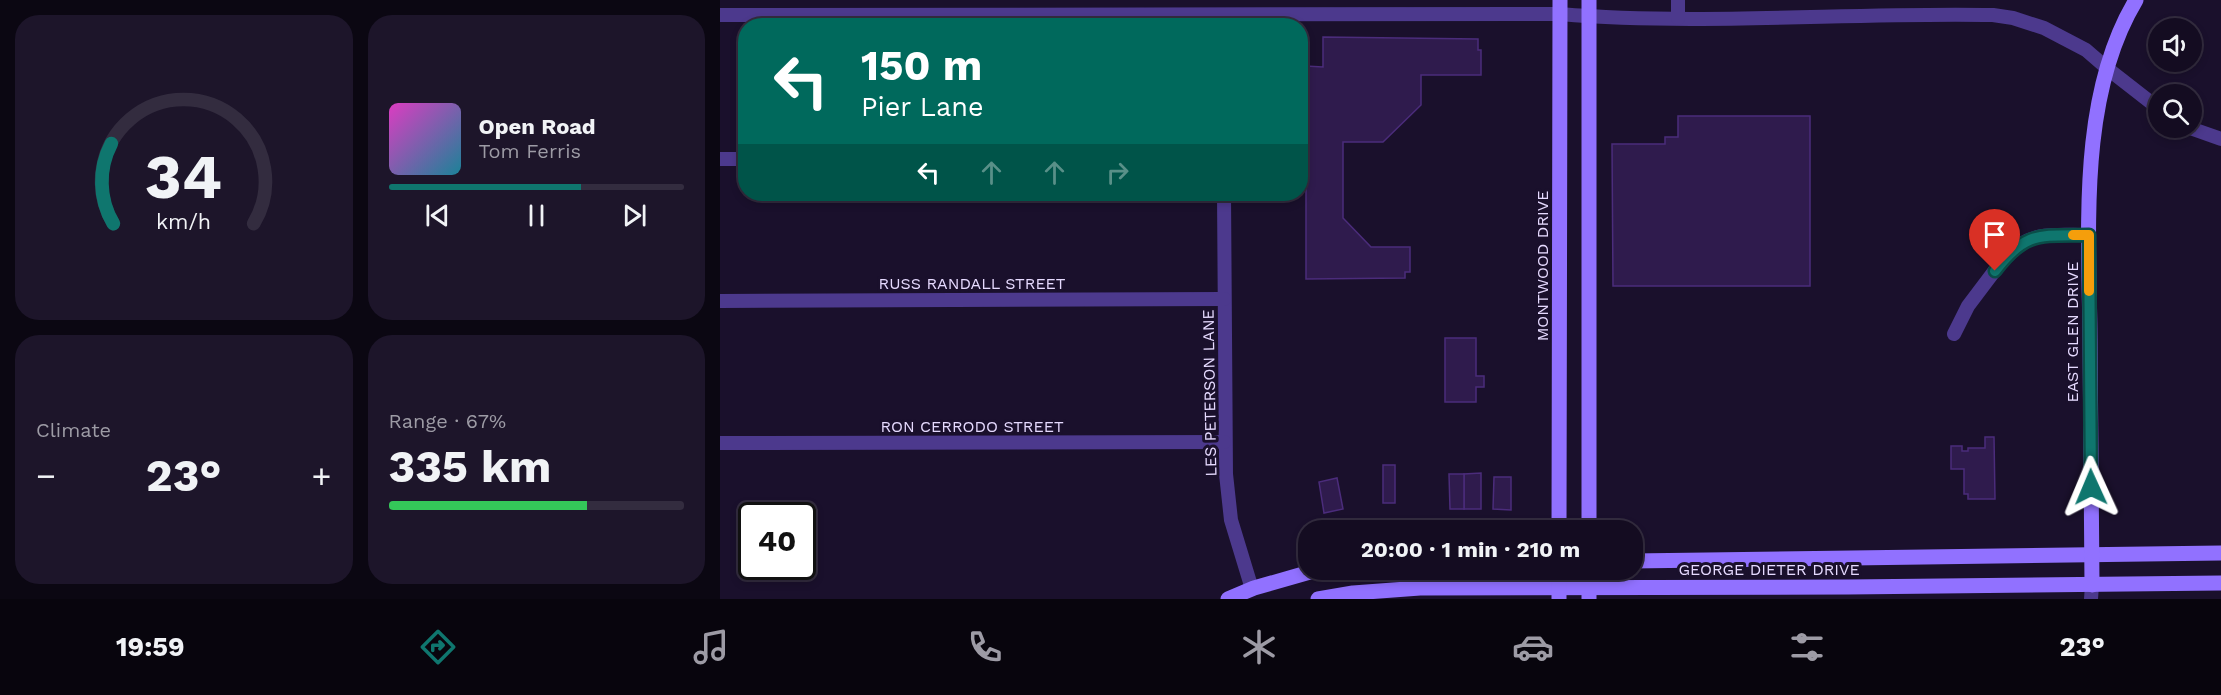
<!DOCTYPE html>
<meta charset="utf-8">
<style>
:root{--surface:#140c21;--page:#1d152a;--text:#f1f3f6;--muted:#9d9ba5;--line:#332c3f;--accent:#0f766e}
body{margin:0;font-family:"Work Sans",sans-serif;background:var(--page);color:var(--text);height:100vh;display:flex;flex-direction:column;font-size:22px;white-space:nowrap}
*{box-sizing:border-box;margin:0}
p{font-size:20px;color:var(--muted)}
.icon{flex:none;width:33px;height:33px;fill:none;stroke:currentColor;stroke-width:2;stroke-linecap:round;stroke-linejoin:round}
.map{position:relative;flex:1;overflow:hidden}
.sheet{display:flex;flex-direction:column;gap:15px;padding:15px;background:#0b0712;width:720px}
.sheet>*{flex:none}
.guide{position:absolute;left:18px;top:18px;width:570px;height:183px;border-radius:24px;box-shadow:0 3px 9px #0003,0 0 0 2px var(--line);background:#00695c;color:#fff;overflow:hidden}
.buttons{position:absolute;left:1428px;top:18px;display:grid;gap:12px}
.buttons a{display:grid;place-items:center;width:54px;height:54px;border-radius:50%;background:var(--surface);box-shadow:0 3px 9px #0003,0 0 0 2px var(--line);font-size:30px}
.speed{position:absolute;left:18px;top:502px;display:flex;gap:12px;font-size:30px;font-weight:700;text-align:center}
.speed>*{display:grid;place-content:center;width:78px;height:78px;border-radius:50%;background:var(--surface);box-shadow:0 3px 9px #0003,0 0 0 2px var(--line);line-height:1}
.speed .limit{border:3px solid #111;border-radius:9px;background:#fff;color:#111}
.pin{position:absolute;display:grid;place-items:center;width:51px;height:51px;color:#fff;margin:-62px -26px;border-radius:50% 50% 50% 0;rotate:-45deg;box-shadow:0 0 6px #0007}
.pin .icon{rotate:45deg}
.me{position:absolute;width:66px;margin:-33px;rotate:359deg;stroke-linejoin:round;filter:drop-shadow(0 0 4px #0008)}
.turn{display:flex;align-items:center;gap:21px;height:126px;padding:0 24px;font-size:27px}
.turn .icon{width:78px;height:78px;stroke-width:2.5}
.turn b{display:block;font-size:42px;line-height:51px}
.lanes{display:flex;align-items:center;height:57px;padding:0 24px;background:#0003;justify-content:center;gap:30px;direction:ltr}
.lanes .off{opacity:.35}
.big{font-size:45px;font-weight:700;line-height:1.1}
.sheet .card{flex:1;display:flex;flex-direction:column;justify-content:center;gap:9px;min-width:0;padding:0 21px;border-radius:24px;background:var(--page)}
.sheet .dial{align-items:center;gap:0}
.dial svg{height:156px;overflow:visible;fill:none;stroke:var(--line);stroke-width:7;stroke-linecap:round;text-anchor:middle}
.dial text{fill:var(--text);stroke:none}
.song{display:flex;align-items:center;gap:18px}
.cover{width:72px;height:72px;border-radius:9px;background:linear-gradient(135deg,hsl(310 70% 55%),hsl(190 70% 35%))}
.played{height:6px;border-radius:3px;background:linear-gradient(90deg,var(--accent) 65%,var(--line) 65%)}
.keys{display:flex;justify-content:space-around;direction:ltr}
.heat{display:flex;justify-content:space-between;align-items:center;font-size:33px;direction:ltr}
.charge{height:9px;border-radius:4px;background:linear-gradient(90deg,#34c759 67%,var(--line) 0)}
.sheet .tiles{flex:1;display:grid;gap:15px;grid-template-columns:repeat(2,1fr)}
.trip{position:absolute;left:578px;top:520px;width:345px;height:60px;border-radius:24px;background:var(--surface);box-shadow:0 3px 9px #0003,0 0 0 2px var(--line);font-weight:700;line-height:60px;text-align:center}
.tab-bar{display:flex;height:96px;justify-content:space-around;align-items:center;background:#08050d;color:var(--muted)}
.tab-bar .icon{width:42px;height:42px}
.tab-bar .active{color:var(--accent)}
.tab-bar b{font-size:27px;color:var(--text)}
main{display:flex;flex:1;min-height:0}
.map>svg:first-child{display:block}
.building{fill:#2f1b4d;stroke:#4b2c7b;stroke-width:1.5}
.lines{fill:none;stroke-linecap:round;stroke-linejoin:round}
.street{stroke:#4c398d;stroke-width:14}
.secondary{stroke:#9171ff;stroke-width:15}
.route-casing{stroke:#0a4d48;stroke-width:15}
.route{stroke:#0f766e;stroke-width:10}
.slow{stroke:#f59e0b;stroke-width:10}
.labels{text-anchor:middle;stroke-width:6;stroke-linejoin:round;paint-order:stroke}
.street-label{font-size:16px;fill:#e6daff;stroke:#1a102c}
</style>
<main>
<section class="sheet">
<div class="tiles">
<div class="card dial"><svg viewBox="0 0 100 80">
<path d="M14 69A42 42 0 1 1 86 69"/>
<path d="M14 69A42 42 0 0 1 13 28" stroke="#0f766e"/>
<text x="50" y="56" font-size="32" font-weight="700">34</text>
<text x="50" y="72" font-size="11">km/h</text>
</svg></div>
<div class="card">
<div class="song"><i class="cover"></i><div><b>Open Road</b><p>Tom Ferris</p></div></div>
<div class="played"></div>
<div class="keys"><svg class="icon" aria-label="previous" viewBox="0 0 24 24"><path d="M18 5L8 12l10 7zM5 5v14"/></svg><svg class="icon" aria-label="pause" viewBox="0 0 24 24"><path d="M8 5v14M16 5v14"/></svg><svg class="icon" aria-label="next" viewBox="0 0 24 24"><path d="M6 5l10 7-10 7zM19 5v14"/></svg></div>
</div>
<div class="card"><p>Climate</p>
<div class="heat"><a>−</a><b class="big">23°</b><a>+</a></div>
</div>
<div class="card"><p>Range · 67%</p><b class="big">335 km</b><div class="charge"></div></div>
</div>
</section>
<div class="map">
<svg width="1501" height="599" viewBox="0 0 1501 599">
<rect width="100%" height="100%" fill="#1a102c"/>
<g class="building">
<polygon points="603,37 758,39 758,50 761,50 761,75 701,75 701,105 663,142 623,142 623,218 651,247 690,247 690,272 685,272 685,278 586,279 586,66 603,67"/>
<polygon points="958,116 1090,116 1090,286 893,286 892,144 945,144 945,137 958,137"/>
<polygon points="725,338 756,338 756,376 764,376 764,387 756,387 756,402 725,402"/>
<polygon points="1265,437 1274,437 1275,499 1248,499 1248,494 1244,494 1244,469 1231,469 1231,446 1242,446 1242,451 1248,451 1248,448 1265,448"/>
<rect x="663" y="465" width="12" height="38"/>
<polygon points="761,473 761,509 744,509 744,474"/>
<polygon points="729,474 744,474 744,509 730,509"/>
<polygon points="774,477 791,477 791,510 773,509"/>
<polygon points="617,478 623,509 604,513 599,482"/>
</g>
<g class="lines">
<g class="street">
<path d="M0 15 840 14C984 26 1129 12 1273 15L1293 18 1324 28 1366 50 1388 69 1438 108"/>
<polyline points="958,18 958,0"/>
<polyline points="1470,128 1501,139"/>
<polyline points="0,159 26,159"/>
<polyline points="504,194 506,474 511,520 532,589"/>
<polyline points="0,301 504,299"/>
<path d="M1234 334 1248 306 1288 253C1316 230 1335 235 1369 235"/>
<polyline points="0,443 504,442"/>
<polyline points="1371,599 1372,585"/>
</g>
<g class="secondary">
<polyline points="869,0 869,531"/>
<polyline points="839,531 840,0"/>
<polyline points="912,561 1501,553"/>
<polyline points="869,570 869,599"/>
<path d="M1372 585C1371 503 1370 421 1370 339 1369 230 1358 96 1416 0"/>
<polyline points="508,599 534,588 597,570"/>
<polyline points="598,599 633,593 700,588 1128,587 1501,583"/>
<polyline points="839,599 839,570"/>
</g>
</g>
<g class="lines">
<g class="route-casing">
<path id="route" d="M1275 271C1306 230 1321 236 1369 235L1371 487"/>
</g>
<use href="#route" class="route"/>
<polyline class="slow" points="1353,235 1369,235 1369,291"/>
</g>
<g class="labels">
<g class="street-label">
<text transform="translate(822 266) rotate(-90)" y="6">MONTWOOD DRIVE</text>
<text x="252" y="289">RUSS RANDALL STREET</text>
<text transform="translate(1352 332) rotate(-90)" y="6">EAST GLEN DRIVE</text>
<text transform="translate(489 393) rotate(-91)" y="6">LES PETERSON LANE</text>
<text x="252" y="432">RON CERRODO STREET</text>
<text x="1049" y="575">GEORGE DIETER DRIVE</text>
</g>
</g>
</svg>
<div class="buttons">
<a><svg class="icon" aria-label="sound" viewBox="0 0 24 24"><path d="M4 9h4l5-4v14l-5-4H4zM17 9q2 3 0 6"/></svg></a>
<a><svg class="icon" aria-label="search" viewBox="0 0 24 24"><circle cx="10" cy="10" r="6"/><path d="M15 15l6 6"/></svg></a>
</div>
<div class="speed"><div class="limit">40</div></div>
<div class="pin" style="left:1275px;top:271px;background:#d93025"><svg class="icon" aria-label="arrive" viewBox="0 0 24 24"><path d="M6 21V4h12l-3 4 3 4H6"/></svg></div>
<svg class="me" style="left:1371px;top:487px" viewBox="-20 -20 40 40"><path d="M0-17L14 15 0 8-14 15z" fill="#0f766e" stroke="#fff" stroke-width="4"/></svg>
<div class="trip">20:00 · 1 min · 210 m</div>
<div class="guide">
<div class="turn"><svg class="icon" aria-label="left" viewBox="0 0 24 24"><path d="M17 20v-9H6M10 6l-5 5 5 5"/></svg><div><b>150 m</b>Pier Lane</div></div>
<div class="lanes"><svg class="icon" aria-label="left" viewBox="0 0 24 24"><path d="M17 20v-9H6M10 6l-5 5 5 5"/></svg><svg class="icon off" aria-label="ahead" viewBox="0 0 24 24"><path d="M12 20V5M6 11l6-6 6 6"/></svg><svg class="icon off" aria-label="ahead" viewBox="0 0 24 24"><path d="M12 20V5M6 11l6-6 6 6"/></svg><svg class="icon off" aria-label="right" viewBox="0 0 24 24"><path d="M7 20v-9h11M14 6l5 5-5 5"/></svg></div>
</div>
</div>
</main>
<nav class="tab-bar">
<b>19:59</b>
<svg class="icon active" aria-label="directions" viewBox="0 0 24 24"><path d="M12 3l9 9-9 9-9-9zM9 14v-3h6M13 9l2 2-2 2"/></svg>
<svg class="icon" aria-label="music" viewBox="0 0 24 24"><path d="M9 18V5l10-2v13"/><circle cx="6" cy="18" r="3"/><circle cx="16" cy="16" r="3"/></svg>
<svg class="icon" aria-label="phone" viewBox="0 0 24 24"><path d="M5 4h4l2 5-3 2q2 4 5 5l2-3 5 2v4C11 20 4 13 5 4z"/></svg>
<svg class="icon" aria-label="climate" viewBox="0 0 24 24"><path d="M12 3v18M4 7l16 10M4 17L20 7"/></svg>
<svg class="icon" aria-label="car" viewBox="0 0 24 24"><path d="M5 17H2v-5l4-1 3-4h7l3 4 3 1v5h-3M9 17h6M6 11h13"/><circle cx="7" cy="17" r="2"/><circle cx="17" cy="17" r="2"/></svg>
<svg class="icon" aria-label="filters" viewBox="0 0 24 24"><path d="M4 7h16M4 17h16"/><circle cx="9" cy="7" r="2"/><circle cx="15" cy="17" r="2"/></svg>
<b>23°</b>
</nav>
